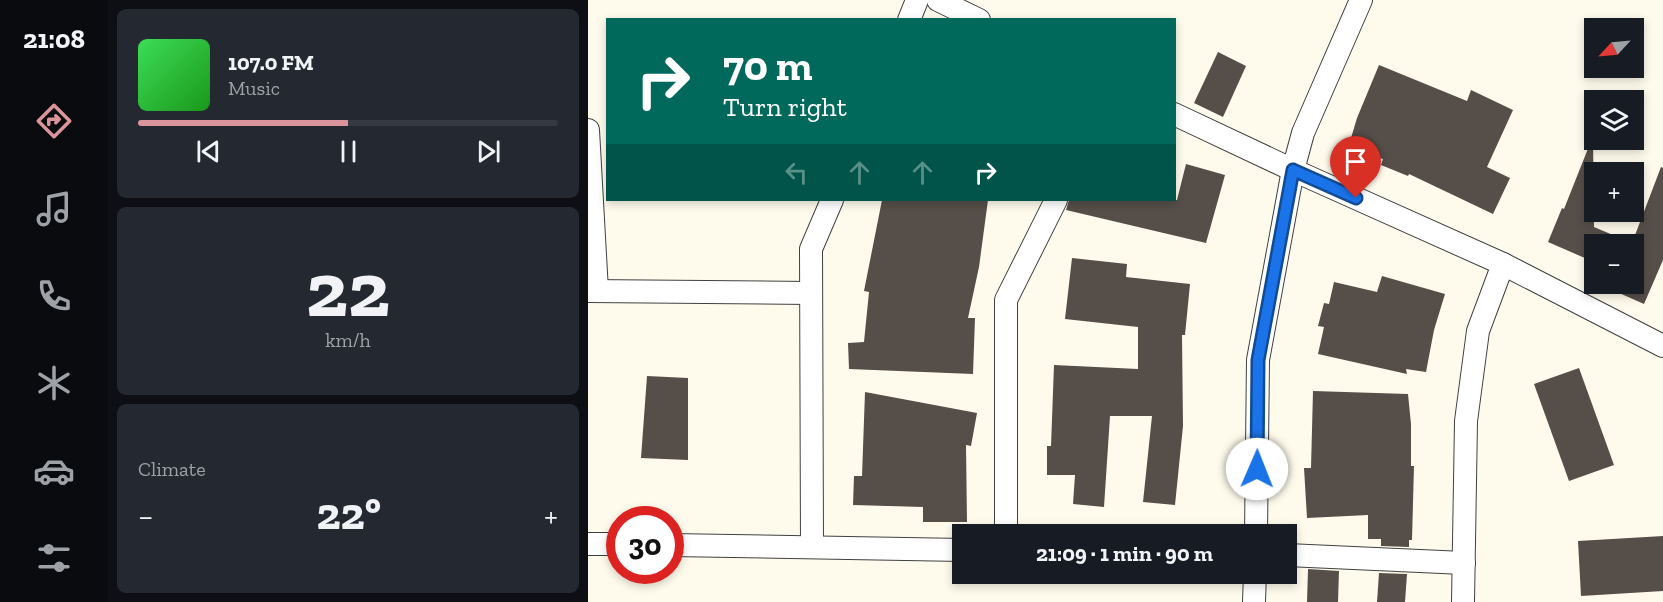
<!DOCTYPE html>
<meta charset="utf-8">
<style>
:root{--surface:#171b24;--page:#242831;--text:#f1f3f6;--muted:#9ea1a6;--line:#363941;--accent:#db949a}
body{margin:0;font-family:"Zilla Slab",serif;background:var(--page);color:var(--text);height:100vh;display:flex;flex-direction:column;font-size:22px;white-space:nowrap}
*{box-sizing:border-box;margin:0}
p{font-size:20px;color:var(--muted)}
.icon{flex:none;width:33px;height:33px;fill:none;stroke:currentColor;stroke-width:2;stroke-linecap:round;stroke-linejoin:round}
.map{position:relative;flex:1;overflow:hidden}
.drawer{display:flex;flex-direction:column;gap:9px;padding:9px;background:#0d0f14;width:480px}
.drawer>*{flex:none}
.banner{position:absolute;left:18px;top:18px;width:570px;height:183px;border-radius:0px;box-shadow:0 3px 9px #0003;background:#00695c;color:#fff;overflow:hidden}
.needle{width:39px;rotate:244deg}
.controls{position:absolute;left:996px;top:18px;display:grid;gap:12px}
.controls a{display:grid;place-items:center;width:60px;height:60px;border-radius:0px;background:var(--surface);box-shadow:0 3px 9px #0003;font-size:30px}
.speed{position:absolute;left:18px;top:506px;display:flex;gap:12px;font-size:30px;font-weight:700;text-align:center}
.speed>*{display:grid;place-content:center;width:78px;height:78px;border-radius:50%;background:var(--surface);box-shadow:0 3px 9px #0003;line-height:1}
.speed .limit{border:9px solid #d22;background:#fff;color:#111}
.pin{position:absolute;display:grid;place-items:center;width:51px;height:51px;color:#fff;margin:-62px -26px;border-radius:50% 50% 50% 0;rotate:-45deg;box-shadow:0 0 6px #0007}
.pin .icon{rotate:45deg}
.me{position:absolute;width:66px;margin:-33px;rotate:1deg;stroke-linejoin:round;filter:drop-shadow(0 0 4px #0008)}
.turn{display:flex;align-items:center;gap:21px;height:126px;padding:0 18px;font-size:27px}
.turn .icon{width:78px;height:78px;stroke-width:2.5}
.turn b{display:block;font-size:42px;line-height:51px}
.lanes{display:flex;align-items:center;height:57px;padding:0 18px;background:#0003;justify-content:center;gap:30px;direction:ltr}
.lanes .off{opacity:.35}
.big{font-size:45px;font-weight:700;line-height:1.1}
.drawer .tile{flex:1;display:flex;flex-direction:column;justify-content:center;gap:9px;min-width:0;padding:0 21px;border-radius:9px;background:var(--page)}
.drawer .dial{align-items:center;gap:0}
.dial b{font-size:78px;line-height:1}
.song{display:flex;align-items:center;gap:18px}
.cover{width:72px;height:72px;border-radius:9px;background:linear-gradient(135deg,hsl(130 70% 55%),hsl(120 70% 35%))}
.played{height:6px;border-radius:3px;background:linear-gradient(90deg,var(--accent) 50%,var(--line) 50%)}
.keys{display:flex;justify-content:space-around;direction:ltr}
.heat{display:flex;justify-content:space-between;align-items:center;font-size:33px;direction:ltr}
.trip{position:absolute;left:364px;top:524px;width:345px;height:60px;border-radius:0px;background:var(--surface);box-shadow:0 3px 9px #0003;font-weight:700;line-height:60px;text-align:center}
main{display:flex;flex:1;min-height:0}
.tab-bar{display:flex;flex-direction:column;width:108px;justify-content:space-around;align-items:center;background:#090b0e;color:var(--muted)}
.tab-bar .icon{width:42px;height:42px}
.tab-bar .current{color:var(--accent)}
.tab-bar b{font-size:27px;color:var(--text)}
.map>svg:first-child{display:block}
.building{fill:#564e49}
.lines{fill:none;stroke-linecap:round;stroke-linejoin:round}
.minor-casing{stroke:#404040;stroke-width:24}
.minor{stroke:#fff;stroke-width:22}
.route-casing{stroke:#114b97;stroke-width:15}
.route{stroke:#1a73e8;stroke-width:10}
</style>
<main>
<nav class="tab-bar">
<b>21:08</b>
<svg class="icon current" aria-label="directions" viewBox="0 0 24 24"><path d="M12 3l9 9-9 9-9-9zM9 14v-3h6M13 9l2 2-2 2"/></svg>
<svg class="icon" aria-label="music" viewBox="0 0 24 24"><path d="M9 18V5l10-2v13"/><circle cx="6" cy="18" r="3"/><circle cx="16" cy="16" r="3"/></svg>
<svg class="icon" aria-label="phone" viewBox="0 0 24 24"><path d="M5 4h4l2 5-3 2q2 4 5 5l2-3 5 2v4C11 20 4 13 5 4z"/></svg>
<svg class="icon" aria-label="climate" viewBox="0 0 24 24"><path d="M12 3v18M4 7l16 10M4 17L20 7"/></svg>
<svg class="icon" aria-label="car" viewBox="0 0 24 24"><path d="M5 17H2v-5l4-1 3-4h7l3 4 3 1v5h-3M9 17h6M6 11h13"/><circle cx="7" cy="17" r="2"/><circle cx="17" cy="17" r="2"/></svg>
<svg class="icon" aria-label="filters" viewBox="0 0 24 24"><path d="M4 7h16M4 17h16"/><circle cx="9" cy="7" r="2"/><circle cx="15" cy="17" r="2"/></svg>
</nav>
<section class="drawer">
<div class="tile">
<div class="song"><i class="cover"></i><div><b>107.0 FM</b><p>Music</p></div></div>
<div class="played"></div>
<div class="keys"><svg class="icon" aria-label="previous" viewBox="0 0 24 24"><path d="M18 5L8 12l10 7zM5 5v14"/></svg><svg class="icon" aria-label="pause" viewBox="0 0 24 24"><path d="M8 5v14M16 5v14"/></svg><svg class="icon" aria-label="next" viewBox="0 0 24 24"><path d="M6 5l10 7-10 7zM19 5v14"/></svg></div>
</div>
<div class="tile dial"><b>22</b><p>km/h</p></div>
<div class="tile"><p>Climate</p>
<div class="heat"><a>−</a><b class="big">22°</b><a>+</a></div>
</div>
</section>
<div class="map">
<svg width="1075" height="602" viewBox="0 0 1075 602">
<rect width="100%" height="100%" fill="#fffbec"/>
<g class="building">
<polygon points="630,52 658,66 635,117 606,103"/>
<polygon points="791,65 879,101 883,90 925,110 899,167 922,178 905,214 821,174 820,176 793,165 795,159 760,148 769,118"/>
<polygon points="1005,136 1006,227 1044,243 1073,167 1075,168 1075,260 1056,304 1013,285 1046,284 1046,244 1006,244 1006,262 960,242 974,208 976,209"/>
<polygon points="598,164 637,175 618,243 478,210 481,200 589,200"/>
<polygon points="294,200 400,200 391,267 380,318 387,318 385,374 261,369 260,343 276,342 281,292 276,291"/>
<polygon points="484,258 539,264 538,277 602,284 597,335 594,335 595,426 587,505 555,502 564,416 522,416 516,507 485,504 487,475 459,475 459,446 463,446 466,365 550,369 550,327 477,319"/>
<polygon points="794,276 857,294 846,330 838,372 818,369 819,374 730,354 736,327 730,326 736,303 741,304 746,282 789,292"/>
<polygon points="991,368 1026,465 981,481 946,384"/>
<polygon points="59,376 100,378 100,460 53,458"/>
<polygon points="725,391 820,394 823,424 823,466 826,466 824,540 821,540 821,547 793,546 793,539 780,539 780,515 719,518 716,468 723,468"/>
<polygon points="277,392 389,413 383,446 378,445 379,522 335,522 335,507 265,505 266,476 274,476"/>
<polygon points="1075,536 1075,591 993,596 990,541"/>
<polygon points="720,569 751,571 750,602 719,602"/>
<polygon points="791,573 819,574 817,602 789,602"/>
</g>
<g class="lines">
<g class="minor-casing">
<g id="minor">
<polyline points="350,0 391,20"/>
<polyline points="321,20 329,0"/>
<polyline points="586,114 705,170 915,264 1075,346"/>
<polyline points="0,130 9,291"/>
<polyline points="0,291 223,293"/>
<polyline points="418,534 418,300 468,200"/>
<polyline points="668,534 670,360 705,170 715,133 773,0"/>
<polyline points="0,544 32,544"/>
<polyline points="82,545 375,550"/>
<polyline points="224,547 223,249 244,200"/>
<polyline points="699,555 876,563"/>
<polyline points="666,602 667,573"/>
<polyline points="875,602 878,421 890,331 915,264"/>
</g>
</g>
<use href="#minor" class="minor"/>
</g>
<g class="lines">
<g class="route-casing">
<polyline id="route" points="669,469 670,360 705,170 768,198"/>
</g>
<use href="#route" class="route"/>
</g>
</svg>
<div class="controls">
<a><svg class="needle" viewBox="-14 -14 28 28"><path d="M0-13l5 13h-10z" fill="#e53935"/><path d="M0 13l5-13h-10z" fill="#9ea1a6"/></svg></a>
<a><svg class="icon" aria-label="layers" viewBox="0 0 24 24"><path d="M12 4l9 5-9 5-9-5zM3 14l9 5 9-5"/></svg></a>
<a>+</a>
<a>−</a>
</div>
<div class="speed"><div class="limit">30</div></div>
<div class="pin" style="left:768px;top:198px;background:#d93025"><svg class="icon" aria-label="arrive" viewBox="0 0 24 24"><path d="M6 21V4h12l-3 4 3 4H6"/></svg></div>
<svg class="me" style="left:669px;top:469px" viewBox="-20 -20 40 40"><circle r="19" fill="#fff"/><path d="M0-13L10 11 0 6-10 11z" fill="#1a73e8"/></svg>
<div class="trip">21:09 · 1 min · 90 m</div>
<div class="banner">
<div class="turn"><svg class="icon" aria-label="right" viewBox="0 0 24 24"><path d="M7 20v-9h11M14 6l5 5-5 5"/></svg><div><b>70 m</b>Turn right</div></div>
<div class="lanes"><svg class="icon off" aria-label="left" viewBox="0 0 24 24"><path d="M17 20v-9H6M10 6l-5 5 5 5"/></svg><svg class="icon off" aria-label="ahead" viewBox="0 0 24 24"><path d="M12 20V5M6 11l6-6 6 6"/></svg><svg class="icon off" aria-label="ahead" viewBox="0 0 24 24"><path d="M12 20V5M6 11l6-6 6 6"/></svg><svg class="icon" aria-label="right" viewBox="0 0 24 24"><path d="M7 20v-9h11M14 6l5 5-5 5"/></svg></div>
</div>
</div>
</main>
